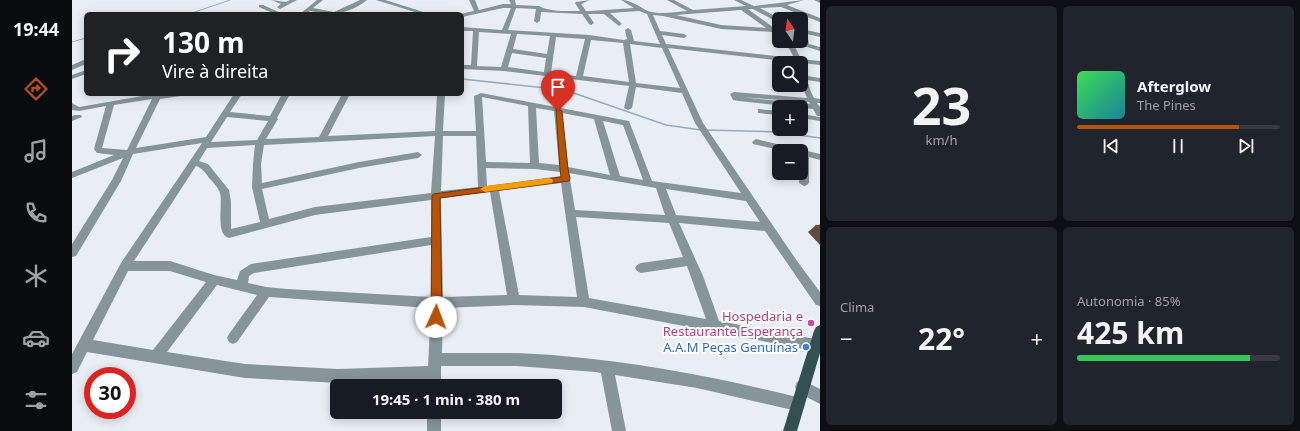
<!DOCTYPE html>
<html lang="pt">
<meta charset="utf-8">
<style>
:root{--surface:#171b24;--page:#20242c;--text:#f1f3f6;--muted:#9ea1a6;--line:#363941;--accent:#b45309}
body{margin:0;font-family:"Noto Sans",sans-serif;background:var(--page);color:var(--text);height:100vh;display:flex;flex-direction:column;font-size:15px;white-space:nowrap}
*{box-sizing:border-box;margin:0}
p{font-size:13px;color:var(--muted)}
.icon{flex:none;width:22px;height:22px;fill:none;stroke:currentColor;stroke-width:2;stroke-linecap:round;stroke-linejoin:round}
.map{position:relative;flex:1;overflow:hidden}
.drawer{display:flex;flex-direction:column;gap:6px;padding:6px;background:#0d0f14;width:480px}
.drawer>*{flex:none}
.guide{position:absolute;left:12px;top:12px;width:380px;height:84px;border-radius:6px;box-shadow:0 2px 10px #0003;background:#202124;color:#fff;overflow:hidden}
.needle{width:26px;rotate:346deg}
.buttons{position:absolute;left:700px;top:12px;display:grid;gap:8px}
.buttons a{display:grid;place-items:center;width:36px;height:36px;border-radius:6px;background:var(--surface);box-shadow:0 2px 10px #0003;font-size:20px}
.speed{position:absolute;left:12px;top:367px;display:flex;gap:8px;font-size:20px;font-weight:700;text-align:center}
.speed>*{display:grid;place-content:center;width:52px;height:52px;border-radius:50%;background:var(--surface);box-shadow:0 2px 10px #0003;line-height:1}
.speed .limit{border:6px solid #d22;background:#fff;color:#111}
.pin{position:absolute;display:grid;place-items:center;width:34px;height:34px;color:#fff;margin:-41px -17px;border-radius:50% 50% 50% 0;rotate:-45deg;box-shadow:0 0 4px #0007}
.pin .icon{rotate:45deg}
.me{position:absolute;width:44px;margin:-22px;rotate:2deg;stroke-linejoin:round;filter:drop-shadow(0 0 3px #0008)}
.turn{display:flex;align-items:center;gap:14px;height:84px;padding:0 12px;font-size:18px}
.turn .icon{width:52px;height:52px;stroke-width:2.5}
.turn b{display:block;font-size:28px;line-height:34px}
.big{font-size:30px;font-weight:700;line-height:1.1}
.drawer .card{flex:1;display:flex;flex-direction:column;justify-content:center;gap:6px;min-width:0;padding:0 14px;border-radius:6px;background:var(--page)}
.drawer .dial{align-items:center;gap:0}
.dial b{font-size:52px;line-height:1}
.song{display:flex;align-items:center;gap:12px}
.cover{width:48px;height:48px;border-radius:6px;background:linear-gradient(135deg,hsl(130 70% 55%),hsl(190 70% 35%))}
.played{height:4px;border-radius:2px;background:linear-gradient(90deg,var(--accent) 80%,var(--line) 80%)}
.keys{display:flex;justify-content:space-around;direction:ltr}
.heat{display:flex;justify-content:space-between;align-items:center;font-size:22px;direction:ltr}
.charge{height:6px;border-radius:3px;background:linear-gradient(90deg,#34c759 85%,var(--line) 0)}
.drawer .tiles{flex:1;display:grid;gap:6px;grid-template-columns:repeat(2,1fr)}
.trip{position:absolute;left:258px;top:379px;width:232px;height:40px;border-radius:6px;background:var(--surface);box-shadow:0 2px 10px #0003;font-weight:700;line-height:40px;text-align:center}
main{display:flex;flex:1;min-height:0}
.menu{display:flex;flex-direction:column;width:72px;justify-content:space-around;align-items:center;background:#090b0e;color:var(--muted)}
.menu .icon{width:28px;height:28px}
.menu .active{color:var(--accent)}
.menu b{font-size:18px;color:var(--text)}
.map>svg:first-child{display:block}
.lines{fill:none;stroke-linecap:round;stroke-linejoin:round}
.stream-far1{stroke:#95abc2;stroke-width:1}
.stream{stroke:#95abc2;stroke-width:1.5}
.minor{fill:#869698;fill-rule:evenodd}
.major{fill:#324f52;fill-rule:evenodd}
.wall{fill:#614a40}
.building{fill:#71564a;stroke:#4f3c34}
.route{fill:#b45309;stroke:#753606}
.slow{fill:#f59e0b}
.hotel-dot{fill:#d1479c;stroke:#fff;stroke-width:1.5}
.shop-dot{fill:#3f7fe0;stroke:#fff;stroke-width:1.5}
.labels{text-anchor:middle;stroke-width:4;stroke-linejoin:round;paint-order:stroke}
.near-hotel-label{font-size:13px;fill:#b23c85;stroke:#fff;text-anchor:end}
.near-shop-label{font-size:13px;fill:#366cbe;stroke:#fff;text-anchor:end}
</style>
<main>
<nav class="menu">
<b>19:44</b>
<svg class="icon active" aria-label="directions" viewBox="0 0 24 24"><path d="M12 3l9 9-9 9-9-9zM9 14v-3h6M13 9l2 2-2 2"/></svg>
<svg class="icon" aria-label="music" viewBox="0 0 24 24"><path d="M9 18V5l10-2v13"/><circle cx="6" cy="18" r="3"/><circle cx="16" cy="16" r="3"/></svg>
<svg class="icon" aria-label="phone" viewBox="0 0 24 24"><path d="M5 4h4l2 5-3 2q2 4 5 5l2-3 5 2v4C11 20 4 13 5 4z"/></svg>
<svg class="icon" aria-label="climate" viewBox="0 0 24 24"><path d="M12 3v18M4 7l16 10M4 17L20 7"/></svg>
<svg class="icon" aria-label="car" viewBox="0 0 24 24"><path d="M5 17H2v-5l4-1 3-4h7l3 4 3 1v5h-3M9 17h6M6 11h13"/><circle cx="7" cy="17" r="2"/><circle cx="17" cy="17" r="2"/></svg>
<svg class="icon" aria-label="filters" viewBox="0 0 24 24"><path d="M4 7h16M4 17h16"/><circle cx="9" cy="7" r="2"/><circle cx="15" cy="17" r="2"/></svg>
</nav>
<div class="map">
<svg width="748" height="431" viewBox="0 0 748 431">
<rect width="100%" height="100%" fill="#e9eef5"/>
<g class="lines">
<g class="stream-far1">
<polyline points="117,14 158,0"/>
<polyline points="0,42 14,38"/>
</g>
<g class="stream">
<polyline points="390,79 493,90 594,125 629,130"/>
<polyline points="634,130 706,132 748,138"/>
</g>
<g class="minor">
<polygon points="199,0 214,2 218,0 225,0 208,9 205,7 209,4"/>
<path d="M245 0H251L241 8 262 12 288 0H295C276 15 260 15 238 11L234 14H228Z"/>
<polygon points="304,0 313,0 358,14 349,14"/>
<path d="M397 0H403L407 10 431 4H439L437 0H443L444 5 467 6C477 12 496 11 508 11L503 3 504 2 518 0 509 4 514 11H518L562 8 549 0C560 0 567 7 576 11 588 15 602 12 615 11L595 0H602L621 10 674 6 662 0H669L682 6 732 0 715 5 748 18V22L709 7 688 8 708 19 707 23 681 9H676L702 28H707V32H701L649 29 591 16 581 15 588 31 612 34 615 36 612 38 590 35 594 44 722 58 718 50 710 41H717L724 49 729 59 748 61V65L596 48 631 123 725 261 748 292V306L744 305 693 231 607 223 631 276 647 321 743 339 748 341V349L743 351 512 307 442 305 371 308 370 353C410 353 451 352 491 356 570 363 648 378 725 397L730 399 732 404 730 409 725 411 625 388 543 375 554 431H540L529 373 524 372 444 366H369V386H355L356 379 266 383 173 378 15 352 5 372 0 374V354L49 263 130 143 61 154 49 181 4 256 0 257V244L40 180 51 158 0 178V172L42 155 25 153 22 149 34 106 7 111 0 110V103L7 107 82 94H113L109 96 88 99 64 148 134 137 162 94H170L158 112 198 116 210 94H218L205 118 206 119 194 139 247 137 270 94H278L256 136 363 131 365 94H373L371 131H404L402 96 409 93 557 121 580 181 669 193 623 123 610 93 564 87 560 108 556 110 552 108 557 86 432 71 390 69V65H399L401 31H390V27L430 30 439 8H431L390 17V14H388L402 11ZM444 8 464 9 462 21 465 23 468 21 469 12 510 14 517 24 519 25 522 23 516 14H532L547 26 550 24 549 23 538 13 567 11 575 14 588 44 562 41 559 30 556 28 553 30 555 39 552 40 517 35 436 30ZM669 10 694 28 649 25 604 15ZM407 32 439 34 429 67 405 66ZM445 34 478 36 475 54 441 49ZM484 37 513 39 504 76 479 73ZM519 40 551 43 557 82 511 76ZM558 44 590 48 608 88 564 83ZM440 53 474 58 472 72 436 67ZM410 97 456 106 458 163 414 162ZM80 99 55 150 30 148 42 105ZM464 108 482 111 487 165 467 163ZM490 113 522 119 538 175 496 167ZM155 117 196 121 185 140 139 142ZM531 121 551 125 571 180 548 176ZM363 136 359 193 243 207 197 219 190 189 287 168 346 158 350 155 346 152 287 162 190 183 189 164 192 145ZM371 136H404L406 187 369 191ZM183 145 181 164 180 187 188 222 159 229V202L157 190 136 164 127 161 135 148ZM124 166C130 168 133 172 137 178 141 182 146 187 148 193 151 205 143 234 157 238L243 215 359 200V237L179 264 168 271 165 280 142 275 98 261H62ZM414 168 463 169 488 172 489 176 415 186ZM497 173 584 188 593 215 503 210ZM489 183 505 297 447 295 427 191ZM594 189 674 201 688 222 604 215ZM418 192 435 295 371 297 369 198ZM504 217 597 223 611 257 569 263 565 265 563 268 565 271 569 273 615 266 634 319 517 298ZM359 245V297L215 289 194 287 176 283 177 276 182 273ZM56 271H98L134 282 81 350 21 340ZM145 285 185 295 157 334 155 338 157 342 161 344 165 342 197 297 359 308 356 366 266 369 173 364 95 352Z"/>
<polygon points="742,0 748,0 748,3"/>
<polygon points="187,5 191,5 211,14 203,14 187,7"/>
<polygon points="729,29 748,33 748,37 735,34 737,44 748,47 748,51 732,46"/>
<polygon points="14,59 14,64 0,70 0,65"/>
<polygon points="14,70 14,74 0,79 0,75"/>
<path d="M729 75 748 78V82L735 80 739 92 742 98 748 99V103H745L748 107V116H745L741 109 667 101 661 100 658 94 662 92 735 98 729 83ZM667 97 737 102 738 104 668 97Z"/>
<polygon points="686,109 707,111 707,115 686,113"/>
<polygon points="729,114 748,117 748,121 729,118"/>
<polygon points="3,115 9,115 10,117 0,121 0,116"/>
<polygon points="684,139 748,154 748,160 737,157 737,183 735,185 732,186 727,183 729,151 712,151 681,144 680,142"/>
<polygon points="730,380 748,389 748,404 725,392 723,387 725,382"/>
<rect x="355" y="412" width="14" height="19"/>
</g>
<polygon class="major" points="748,325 748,353 725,431 711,431 742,331 744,327"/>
</g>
<polygon class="wall" points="748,225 748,245 736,232 743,226"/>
<polygon class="building" points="748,225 748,231 743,226"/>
<polygon class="route" points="484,109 486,109 490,111 496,169 498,179 497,181 368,198 370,317 368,321 364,322 360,321 359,317 360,196 361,194 489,177 488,169"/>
<polygon class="slow" points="477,178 480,179 481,181 480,183 413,192 408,189 413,186"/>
<circle class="hotel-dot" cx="739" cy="323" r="4"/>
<circle class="shop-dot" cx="734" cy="347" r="4"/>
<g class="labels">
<g class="near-hotel-label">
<text x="731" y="321">Hospedaria e<tspan x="731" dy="15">Restaurante Esperança</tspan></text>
</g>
<g class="near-shop-label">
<text x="726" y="352">A.A.M Peças Genuínas</text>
</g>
</g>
</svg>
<div class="buttons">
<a><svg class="needle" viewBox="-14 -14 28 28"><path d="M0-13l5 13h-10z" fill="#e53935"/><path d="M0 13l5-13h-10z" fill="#9ea1a6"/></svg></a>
<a><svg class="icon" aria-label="search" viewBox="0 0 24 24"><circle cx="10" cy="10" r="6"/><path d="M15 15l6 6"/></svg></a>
<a>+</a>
<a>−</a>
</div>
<div class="speed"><div class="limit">30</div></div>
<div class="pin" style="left:486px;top:111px;background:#d93025"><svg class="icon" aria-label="arrive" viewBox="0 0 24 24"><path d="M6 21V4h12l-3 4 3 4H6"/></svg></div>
<svg class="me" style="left:364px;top:317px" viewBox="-20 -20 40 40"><circle r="19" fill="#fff"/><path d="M0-13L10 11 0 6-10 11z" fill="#b45309"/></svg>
<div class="trip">19:45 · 1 min · 380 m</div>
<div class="guide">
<div class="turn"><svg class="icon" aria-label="right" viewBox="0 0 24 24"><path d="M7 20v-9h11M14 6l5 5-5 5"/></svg><div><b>130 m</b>Vire à direita</div></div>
</div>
</div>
<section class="drawer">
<div class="tiles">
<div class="card dial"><b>23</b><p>km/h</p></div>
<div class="card">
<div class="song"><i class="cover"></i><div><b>Afterglow</b><p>The Pines</p></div></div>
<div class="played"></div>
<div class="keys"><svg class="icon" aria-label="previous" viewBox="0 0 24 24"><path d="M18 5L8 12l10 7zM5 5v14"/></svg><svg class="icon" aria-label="pause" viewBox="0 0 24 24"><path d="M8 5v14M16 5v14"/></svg><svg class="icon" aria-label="next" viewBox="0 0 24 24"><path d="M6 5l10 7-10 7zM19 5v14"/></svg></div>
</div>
<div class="card"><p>Clima</p>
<div class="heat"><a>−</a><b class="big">22°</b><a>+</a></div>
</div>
<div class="card"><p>Autonomia · 85%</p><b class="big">425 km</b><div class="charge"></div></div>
</div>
</section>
</main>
